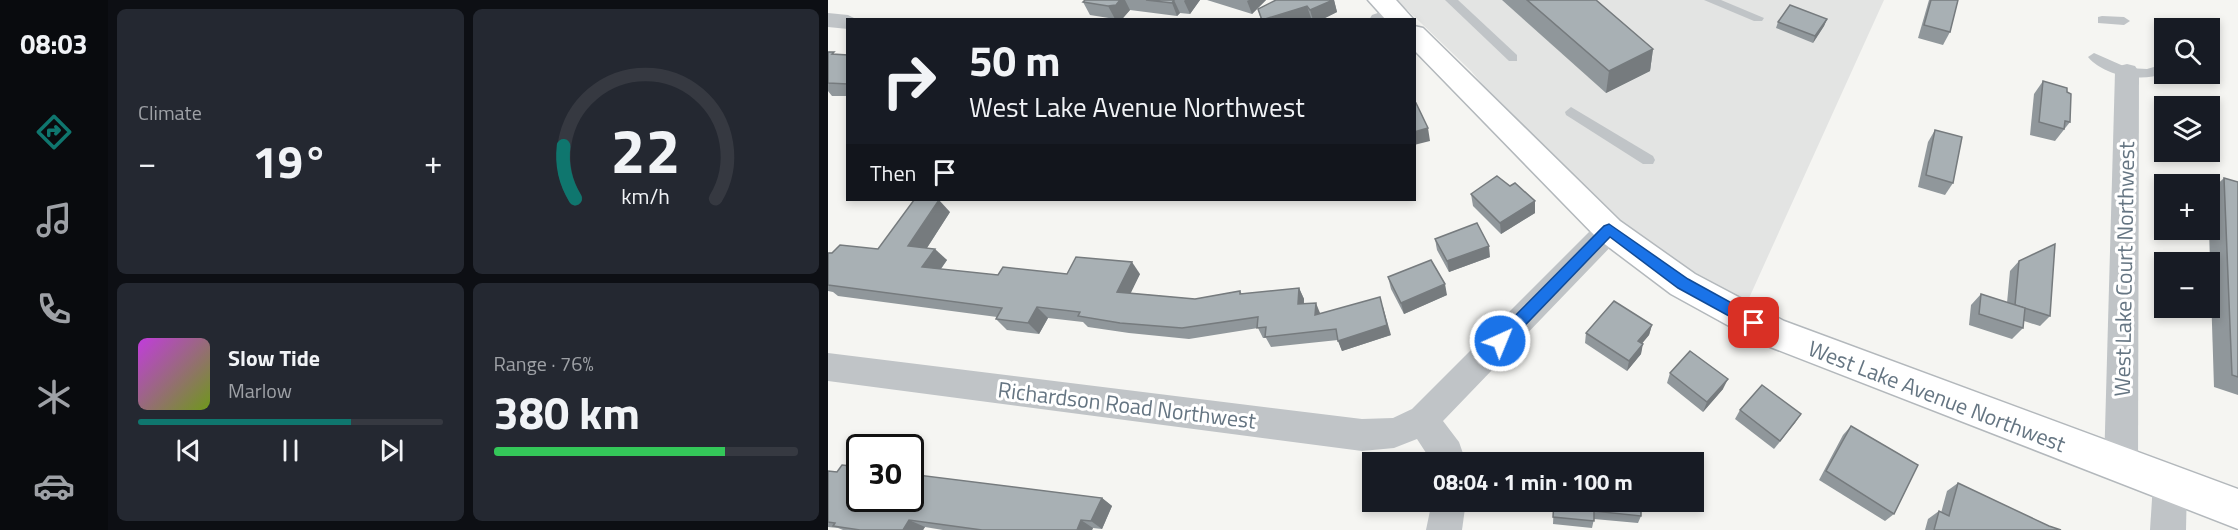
<!DOCTYPE html>
<meta charset="utf-8">
<style>
:root{--surface:#171b24;--page:#242831;--text:#f1f3f6;--muted:#9ea1a6;--line:#363941;--accent:#0f766e}
body{margin:0;font-family:"Titillium Web",sans-serif;background:var(--page);color:var(--text);height:100vh;display:flex;flex-direction:column;font-size:22px;white-space:nowrap}
*{box-sizing:border-box;margin:0}
p{font-size:20px;color:var(--muted)}
.icon{flex:none;width:33px;height:33px;fill:none;stroke:currentColor;stroke-width:2;stroke-linecap:round;stroke-linejoin:round}
.map{position:relative;flex:1;overflow:hidden}
.sheet{display:flex;flex-direction:column;gap:9px;padding:9px;background:#0d0f14;width:720px}
.sheet>*{flex:none}
.guide{position:absolute;left:18px;top:18px;width:570px;height:183px;border-radius:0px;box-shadow:0 3px 9px #0003;background:#171b24;color:var(--text);overflow:hidden}
.buttons{position:absolute;left:1326px;top:18px;display:grid;gap:12px}
.buttons a{display:grid;place-items:center;width:66px;height:66px;border-radius:0px;background:var(--surface);box-shadow:0 3px 9px #0003;font-size:30px}
.speed{position:absolute;left:18px;top:434px;display:flex;gap:12px;font-size:30px;font-weight:700;text-align:center}
.speed>*{display:grid;place-content:center;width:78px;height:78px;border-radius:50%;background:var(--surface);box-shadow:0 3px 9px #0003;line-height:1}
.speed .limit{border:3px solid #111;border-radius:9px;background:#fff;color:#111}
.pin{position:absolute;display:grid;place-items:center;width:51px;height:51px;color:#fff;margin:-26px;border-radius:12px;box-shadow:0 3px 9px #0006}
.me{position:absolute;width:66px;margin:-33px;rotate:44deg;stroke-linejoin:round;filter:drop-shadow(0 0 4px #0008)}
.turn{display:flex;align-items:center;gap:21px;height:126px;padding:0 24px;font-size:27px}
.turn .icon{width:78px;height:78px;stroke-width:2.5}
.turn b{display:block;font-size:42px;line-height:51px}
.then{display:flex;align-items:center;height:57px;padding:0 24px;background:#0003;gap:12px;font-size:22px}
.big{font-size:45px;font-weight:700;line-height:1.1}
.sheet .card{flex:1;display:flex;flex-direction:column;justify-content:center;gap:9px;min-width:0;padding:0 21px;border-radius:9px;background:var(--page)}
.sheet .dial{align-items:center;gap:0}
.dial svg{height:156px;overflow:visible;fill:none;stroke:var(--line);stroke-width:7;stroke-linecap:round;text-anchor:middle}
.dial text{fill:var(--text);stroke:none}
.song{display:flex;align-items:center;gap:18px}
.cover{width:72px;height:72px;border-radius:9px;background:linear-gradient(135deg,hsl(290 70% 55%),hsl(80 70% 35%))}
.played{height:6px;border-radius:3px;background:linear-gradient(90deg,var(--accent) 70%,var(--line) 70%)}
.keys{display:flex;justify-content:space-around;direction:ltr}
.heat{display:flex;justify-content:space-between;align-items:center;font-size:33px;direction:ltr}
.charge{height:9px;border-radius:4px;background:linear-gradient(90deg,#34c759 76%,var(--line) 0)}
.sheet .tiles{flex:1;display:grid;gap:9px;grid-template-columns:repeat(2,1fr)}
.trip{position:absolute;left:534px;top:452px;width:342px;height:60px;border-radius:0px;background:var(--surface);box-shadow:0 3px 9px #0003;font-weight:700;line-height:60px;text-align:center}
main{display:flex;flex:1;min-height:0}
.menu{display:flex;flex-direction:column;width:108px;justify-content:space-around;align-items:center;background:#090b0e;color:var(--muted)}
.menu .icon{width:42px;height:42px}
.menu .on{color:var(--accent)}
.menu b{font-size:27px;color:var(--text)}
.map>svg:first-child{display:block}
.built{fill:#e3e4e3}
.lines{fill:none;stroke-linecap:round;stroke-linejoin:round}
.secondary-casing{stroke:#b3b8bc;stroke-width:3}
.lane{fill:#c0c4c7;fill-rule:evenodd}
.street{fill:#c0c4c7;fill-rule:evenodd}
.secondary{fill:#fff;fill-rule:evenodd}
.wall{fill:#90979b}
.shaded-wall{fill:#767b7e}
.building{fill:#a8b0b4;stroke:#767b7e;stroke-width:1.5}
.route{fill:#1a73e8;stroke:#114b97;stroke-width:1.5}
.labels{text-anchor:middle;stroke-width:6;stroke-linejoin:round;paint-order:stroke}
.street-label{font-size:22px;fill:#657582;stroke:#fff}
</style>
<main>
<nav class="menu">
<b>08:03</b>
<svg class="icon on" aria-label="directions" viewBox="0 0 24 24"><path d="M12 3l9 9-9 9-9-9zM9 14v-3h6M13 9l2 2-2 2"/></svg>
<svg class="icon" aria-label="music" viewBox="0 0 24 24"><path d="M9 18V5l10-2v13"/><circle cx="6" cy="18" r="3"/><circle cx="16" cy="16" r="3"/></svg>
<svg class="icon" aria-label="phone" viewBox="0 0 24 24"><path d="M5 4h4l2 5-3 2q2 4 5 5l2-3 5 2v4C11 20 4 13 5 4z"/></svg>
<svg class="icon" aria-label="climate" viewBox="0 0 24 24"><path d="M12 3v18M4 7l16 10M4 17L20 7"/></svg>
<svg class="icon" aria-label="car" viewBox="0 0 24 24"><path d="M5 17H2v-5l4-1 3-4h7l3 4 3 1v5h-3M9 17h6M6 11h13"/><circle cx="7" cy="17" r="2"/><circle cx="17" cy="17" r="2"/></svg>
</nav>
<section class="sheet">
<div class="tiles">
<div class="card"><p>Climate</p>
<div class="heat"><a>−</a><b class="big">19°</b><a>+</a></div>
</div>
<div class="card dial"><svg viewBox="0 0 100 80">
<path d="M14 69A42 42 0 1 1 86 69"/>
<path d="M14 69A42 42 0 0 1 8 42" stroke="#0f766e"/>
<text x="50" y="56" font-size="32" font-weight="700">22</text>
<text x="50" y="72" font-size="11">km/h</text>
</svg></div>
<div class="card">
<div class="song"><i class="cover"></i><div><b>Slow Tide</b><p>Marlow</p></div></div>
<div class="played"></div>
<div class="keys"><svg class="icon" aria-label="previous" viewBox="0 0 24 24"><path d="M18 5L8 12l10 7zM5 5v14"/></svg><svg class="icon" aria-label="pause" viewBox="0 0 24 24"><path d="M8 5v14M16 5v14"/></svg><svg class="icon" aria-label="next" viewBox="0 0 24 24"><path d="M6 5l10 7-10 7zM19 5v14"/></svg></div>
</div>
<div class="card"><p>Range · 76%</p><b class="big">380 km</b><div class="charge"></div></div>
</div>
</section>
<div class="map">
<svg width="1410" height="530" viewBox="0 0 1410 530">
<rect width="100%" height="100%" fill="#f5f5f2"/>
<polygon class="built" points="569,0 1056,0 912,318 771,222 643,71"/>
<g class="lines">
<g class="secondary-casing">
<g id="secondary">
<polygon points="540,0 568,0 586,20 558,20"/>
<polygon points="586,26 595,28 792,221 867,274 956,321 1410,489 1410,529 932,343 843,294 770,239 586,50"/>
</g>
</g>
<g class="lane">
<polygon points="617,0 630,0 689,55 689,61 681,61"/>
<polygon points="876,0 893,0 936,18 934,21 926,21"/>
<polygon points="1274,16 1296,17 1302,21 1296,25 1270,23 1270,17"/>
<path d="M1266 53 1300 68 1319 69 1336 64V73C1314 83 1276 76 1260 57Z"/>
<polygon points="743,107 825,156 827,160 825,164 815,164 738,115 737,112"/>
</g>
<g class="street">
<polygon points="567,7 575,9 578,14 575,19 541,20 544,15"/>
<polygon points="0,13 20,15 30,20 20,20 20,29 0,27"/>
<polygon points="1299,64 1307,66 1311,72 1310,466 1305,478 1293,482 1281,478 1276,466 1287,72 1291,66"/>
<polygon points="781,219 791,222 795,230 791,238 615,421 631,442 638,462 604,462 589,439 566,448 534,451 0,381 0,353 534,419 565,418 584,409 771,222"/>
<polygon points="1342,467 1354,472 1359,484 1358,530 1322,530 1325,484 1330,472"/>
<polygon points="604,501 638,501 634,530 598,530"/>
</g>
<use href="#secondary" class="secondary"/>
</g>
<g class="wall">
<polygon points="257,0 372,0 362,14 352,13 349,16 302,10 295,18 287,19 262,15 255,2"/>
<polygon points="379,0 438,0 424,14"/>
<polygon points="448,0 506,0 509,12 493,20 484,20 483,18 480,20 433,20 430,9"/>
<polygon points="674,0 768,0 825,49 822,71 778,93"/>
<polygon points="1101,0 1130,0 1122,32 1115,45 1090,38"/>
<polygon points="999,19 996,26 985,43 948,28 950,22"/>
<polygon points="0,52 8,55 20,55 20,96 4,96 0,91"/>
<polygon points="1215,81 1239,92 1242,122 1227,141 1202,135 1206,94"/>
<polygon points="1107,130 1125,183 1117,195 1090,187 1100,142"/>
<polygon points="1396,178 1410,182 1410,395 1386,387 1381,230 1382,191"/>
<polygon points="682,186 707,201 707,213 673,234 645,206 643,194"/>
<polygon points="122,212 99,248 119,260 113,269 170,275 312,274 302,293 367,299 412,291 414,294 471,288 476,299 476,304 492,313 563,335 514,351 510,340 443,347 438,338 435,338 430,328 361,339 301,333 260,327 255,322 220,318 211,334 179,330 168,319 169,317 10,296 5,292 0,291 0,253 50,249"/>
<polygon points="607,239 662,257 621,272 609,250"/>
<polygon points="1191,261 1222,316 1212,326 1196,321 1195,328 1184,339 1141,325 1143,305 1153,294 1179,303 1182,271"/>
<polygon points="560,277 619,295 576,314 563,289"/>
<polygon points="824,325 821,335 814,343 813,354 799,371 757,343 758,333"/>
<polygon points="842,373 895,389 875,412 839,383"/>
<polygon points="912,410 973,414 946,449 907,419"/>
<polygon points="1023,426 1066,514 1057,521 991,480 1015,435"/>
<polygon points="0,471 274,498 284,506 274,529 265,528 264,530 115,530 97,527 95,530 15,530 10,528 0,527"/>
<polygon points="1130,483 1221,526 1233,530 1097,530 1100,519 1111,511 1113,513 1119,491"/>
<polygon points="726,501 813,516 810,523 766,519 764,528 725,524"/>
</g>
<g class="shaded-wall">
<polygon points="292,0 297,0 302,10 295,18 287,19 280,6"/>
<polygon points="346,0 352,13 349,16 344,3"/>
<polygon points="357,0 372,0 362,14 356,1"/>
<polygon points="421,0 438,0 424,14 419,1"/>
<polygon points="505,0 506,0 509,12 493,20 485,20 482,10"/>
<polygon points="479,6 483,18 480,20 435,20"/>
<polygon points="999,19 996,26 985,43 987,36"/>
<polygon points="825,49 822,71 778,93 781,71"/>
<polygon points="600,128 602,141 586,145 586,132"/>
<polygon points="111,200 122,212 93,257 80,246"/>
<polygon points="707,201 707,213 673,234 672,223"/>
<polygon points="661,246 662,257 621,272 619,261"/>
<polygon points="107,249 119,260 106,278 94,267"/>
<polygon points="304,262 312,274 298,303 289,292"/>
<polygon points="617,284 619,295 576,314 573,303"/>
<polygon points="471,288 476,299 475,315 470,304"/>
<polygon points="488,303 492,313 487,315"/>
<polygon points="209,307 220,318 211,334 200,323"/>
<polygon points="555,307 563,335 514,351 510,341"/>
<polygon points="824,325 821,335 808,351 810,341"/>
<polygon points="815,344 813,354 799,371 801,361"/>
<polygon points="900,379 895,389 875,412 879,402"/>
<polygon points="973,414 967,423 946,449 952,441"/>
<polygon points="274,498 284,506 274,529 263,521"/>
<polygon points="81,520 97,527 95,530 75,530"/>
<polygon points="253,520 265,528 264,530 249,530"/>
</g>
<g class="building">
<polygon points="257,0 292,0 288,5 280,6 255,2"/>
<polygon points="318,0 346,0 344,3"/>
<polygon points="448,0 505,0 482,10 479,6 434,20 430,9"/>
<polygon points="699,0 768,0 825,49 781,71"/>
<polygon points="1103,0 1130,0 1122,32 1096,25"/>
<polygon points="962,5 999,19 987,36 950,22"/>
<polygon points="0,52 6,52 4,54 20,55 20,84 0,83"/>
<polygon points="1215,81 1239,88 1239,92 1243,94 1242,122 1237,121 1236,129 1211,122"/>
<polygon points="588,103 600,128 586,132 586,104"/>
<polygon points="1107,130 1134,137 1125,183 1098,175"/>
<polygon points="669,176 682,186 687,183 707,201 672,223 643,194"/>
<polygon points="1396,178 1410,182 1410,377 1404,375"/>
<polygon points="86,200 111,200 80,246 107,249 94,267 170,275 175,267 239,274 248,257 304,262 289,292 367,299 412,291 412,294 471,288 470,304 488,303 487,315 552,297 559,325 510,341 508,329 437,337 438,327 429,328 430,317 354,328 292,323 250,316 252,312 209,307 200,323 168,319 174,308 0,285 0,253 4,253 12,245 50,249"/>
<polygon points="649,223 661,246 619,261 607,239"/>
<polygon points="1227,244 1222,316 1187,305 1191,261"/>
<polygon points="603,260 617,284 573,303 560,277"/>
<polygon points="1153,294 1197,308 1195,328 1151,314"/>
<polygon points="786,301 824,325 810,341 815,344 801,361 758,333"/>
<polygon points="862,351 900,379 879,402 842,373"/>
<polygon points="934,385 973,414 952,441 912,410"/>
<polygon points="1023,426 1090,465 1066,514 998,471"/>
<polygon points="14,465 32,467 32,498 82,498 82,474 274,498 263,521 253,520 249,530 154,530 81,520 75,530 32,530 5,526 7,523 0,522 0,471 9,472"/>
<polygon points="1130,483 1221,526 1233,530 1106,530 1111,511 1121,516"/>
<polygon points="726,501 813,501 813,516 766,511 766,521 725,517"/>
</g>
<polygon class="route" points="781,224 860,279 931,318 933,323 931,327 921,327 850,288 782,237 678,345 667,345 665,341 667,336 776,226"/>
<g class="labels">
<g class="street-label">
<text transform="translate(1296 269) rotate(-89)" y="8">West Lake Court Northwest</text>
<text transform="translate(1109 396) rotate(21)" y="8">West Lake Avenue Northwest</text>
<text transform="translate(299 405) rotate(7)" y="8">Richardson Road Northwest</text>
</g>
</g>
</svg>
<div class="buttons">
<a><svg class="icon" aria-label="search" viewBox="0 0 24 24"><circle cx="10" cy="10" r="6"/><path d="M15 15l6 6"/></svg></a>
<a><svg class="icon" aria-label="layers" viewBox="0 0 24 24"><path d="M12 4l9 5-9 5-9-5zM3 14l9 5 9-5"/></svg></a>
<a>+</a>
<a>−</a>
</div>
<div class="speed"><div class="limit">30</div></div>
<div class="pin" style="left:926px;top:323px;background:#d93025"><svg class="icon" aria-label="arrive" viewBox="0 0 24 24"><path d="M6 21V4h12l-3 4 3 4H6"/></svg></div>
<svg class="me" style="left:672px;top:341px" viewBox="-20 -20 40 40"><circle r="17" fill="#1a73e8" stroke="#fff" stroke-width="3"/><path d="M0-11L8 9 0 5-8 9z" fill="#fff"/></svg>
<div class="trip">08:04 · 1 min · 100 m</div>
<div class="guide">
<div class="turn"><svg class="icon" aria-label="right" viewBox="0 0 24 24"><path d="M7 20v-9h11M14 6l5 5-5 5"/></svg><div><b>50 m</b>West Lake Avenue Northwest</div></div>
<div class="then">Then<svg class="icon" aria-label="arrive" viewBox="0 0 24 24"><path d="M6 21V4h12l-3 4 3 4H6"/></svg></div>
</div>
</div>
</main>
